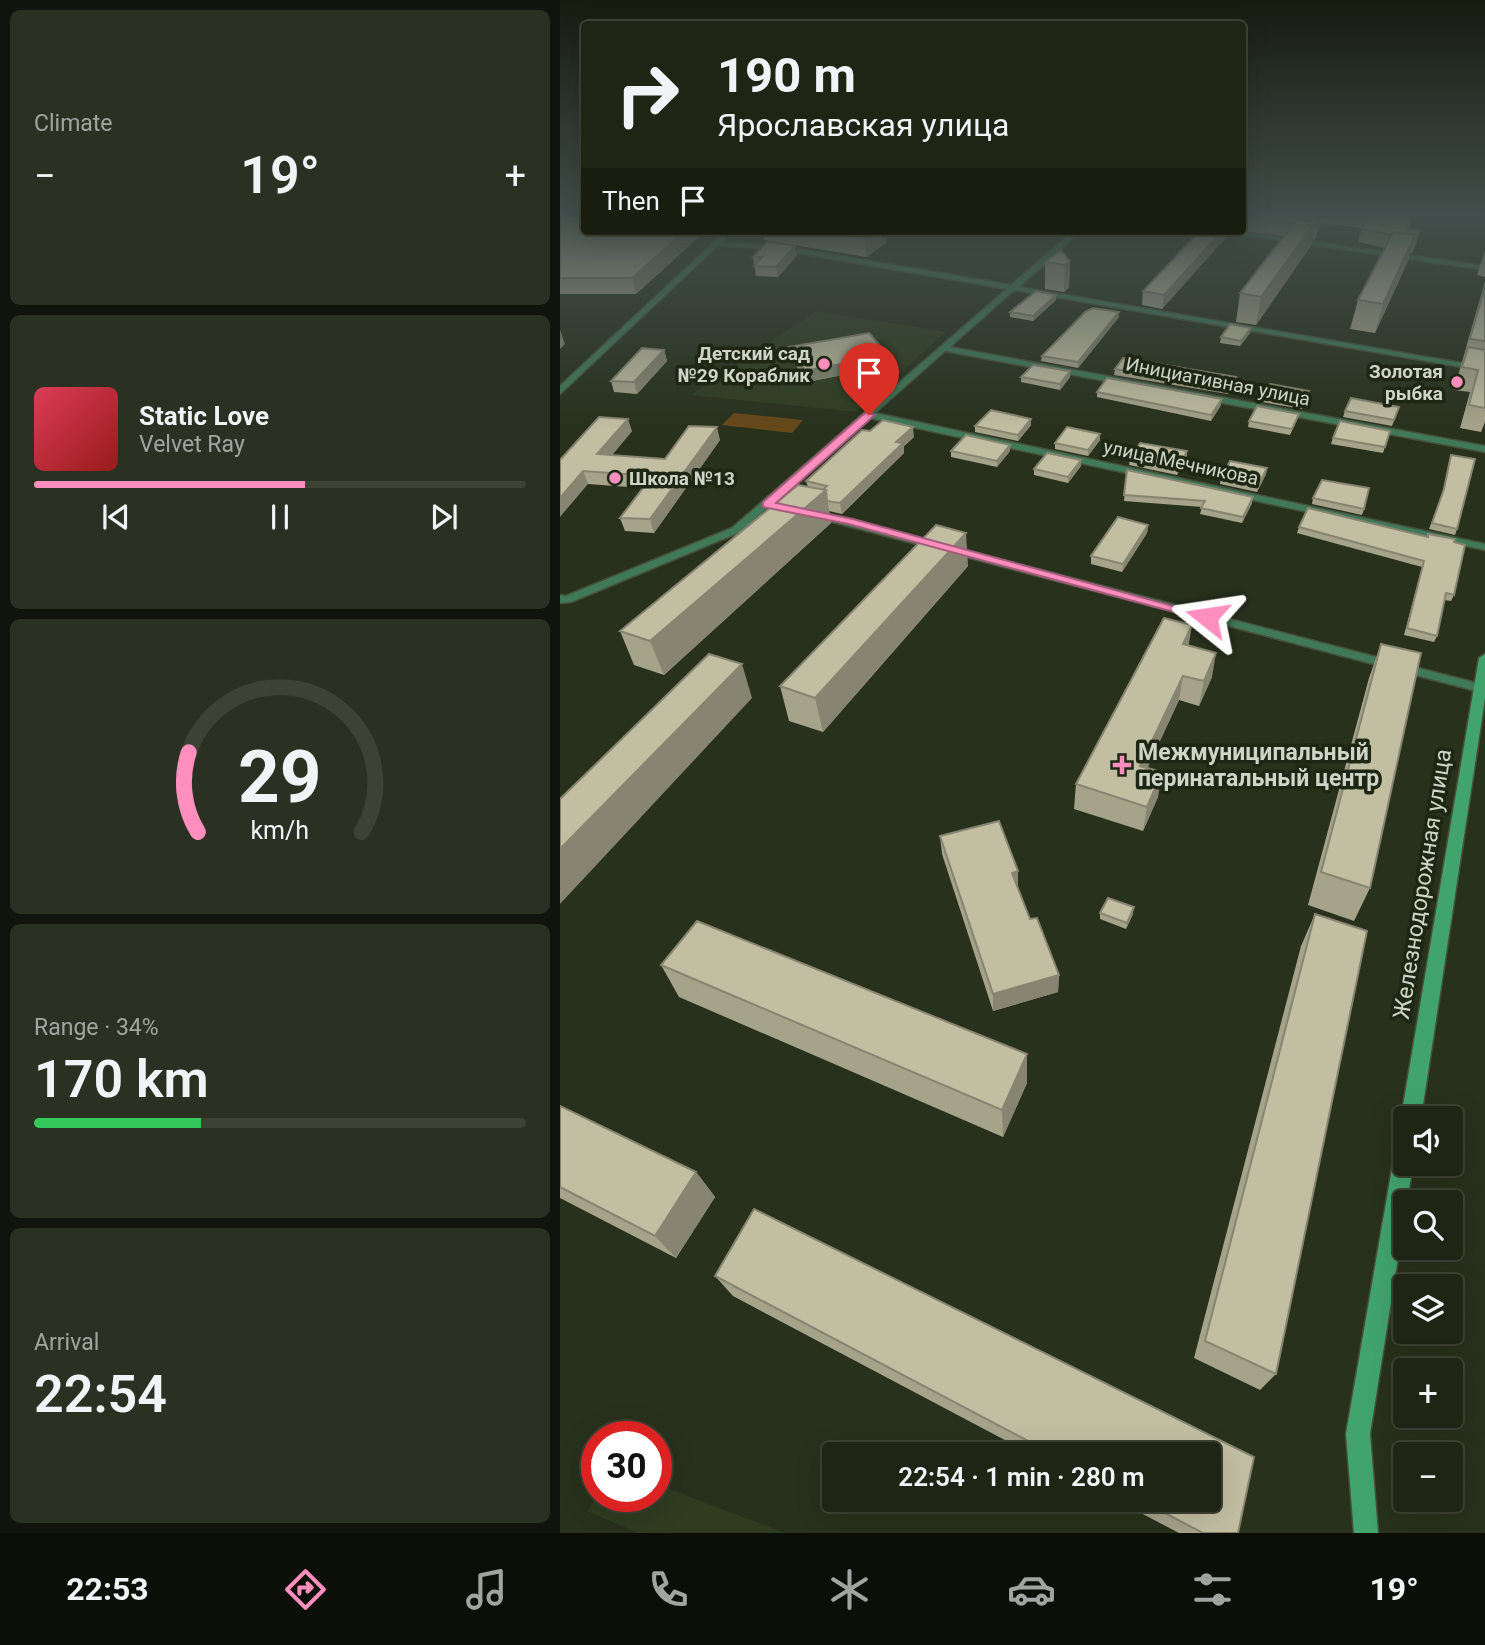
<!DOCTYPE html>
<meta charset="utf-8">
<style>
:root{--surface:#1e2515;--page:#2b3122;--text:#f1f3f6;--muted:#a1a5a0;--line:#3c4234;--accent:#fd8ebe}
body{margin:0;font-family:Roboto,sans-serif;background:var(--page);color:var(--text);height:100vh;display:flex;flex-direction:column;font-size:26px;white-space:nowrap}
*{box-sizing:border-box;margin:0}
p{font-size:23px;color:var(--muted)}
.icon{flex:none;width:38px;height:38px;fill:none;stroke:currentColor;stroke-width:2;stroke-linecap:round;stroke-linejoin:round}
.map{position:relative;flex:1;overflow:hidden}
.drawer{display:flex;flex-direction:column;gap:10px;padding:10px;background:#10140c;width:560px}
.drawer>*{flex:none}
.hud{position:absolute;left:21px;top:21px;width:665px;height:214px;border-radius:7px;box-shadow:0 7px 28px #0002,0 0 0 2px var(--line);background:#1e2515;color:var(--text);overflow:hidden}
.controls{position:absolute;left:833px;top:1106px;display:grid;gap:14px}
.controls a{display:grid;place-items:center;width:70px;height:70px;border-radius:7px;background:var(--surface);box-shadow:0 7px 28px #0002,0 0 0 2px var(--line);font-size:35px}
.speed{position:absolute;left:21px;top:1421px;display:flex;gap:14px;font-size:35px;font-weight:700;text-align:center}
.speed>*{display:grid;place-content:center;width:91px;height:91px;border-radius:50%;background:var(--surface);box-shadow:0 7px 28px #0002,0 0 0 2px var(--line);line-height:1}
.speed .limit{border:10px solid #d22;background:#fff;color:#111}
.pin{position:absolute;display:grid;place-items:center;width:60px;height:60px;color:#fff;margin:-72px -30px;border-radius:50% 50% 50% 0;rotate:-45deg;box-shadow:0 0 7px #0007}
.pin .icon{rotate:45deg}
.me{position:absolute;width:77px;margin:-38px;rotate:285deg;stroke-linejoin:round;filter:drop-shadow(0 0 5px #0008)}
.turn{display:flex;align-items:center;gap:24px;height:147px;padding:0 21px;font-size:32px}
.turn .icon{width:91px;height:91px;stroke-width:2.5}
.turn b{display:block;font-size:49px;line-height:60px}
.then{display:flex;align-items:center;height:66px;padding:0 21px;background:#0003;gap:14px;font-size:26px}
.big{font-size:52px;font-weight:600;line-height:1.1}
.drawer .tile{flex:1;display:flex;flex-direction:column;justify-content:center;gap:10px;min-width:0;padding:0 24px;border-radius:10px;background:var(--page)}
.drawer .dial{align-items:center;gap:0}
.dial svg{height:182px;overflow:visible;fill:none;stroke:var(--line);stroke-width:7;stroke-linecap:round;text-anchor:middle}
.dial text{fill:var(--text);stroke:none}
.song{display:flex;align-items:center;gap:21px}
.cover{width:84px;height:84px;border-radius:10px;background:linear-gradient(135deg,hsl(350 70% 55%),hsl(0 70% 35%))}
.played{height:7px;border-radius:4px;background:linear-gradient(90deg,var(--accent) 55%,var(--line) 55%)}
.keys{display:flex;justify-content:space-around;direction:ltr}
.heat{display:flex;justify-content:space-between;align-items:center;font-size:38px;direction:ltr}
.charge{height:10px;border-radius:5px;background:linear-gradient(90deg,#34c759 34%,var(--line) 0)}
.trip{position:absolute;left:262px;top:1442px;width:399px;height:70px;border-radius:7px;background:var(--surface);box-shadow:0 7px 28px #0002,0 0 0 2px var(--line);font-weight:600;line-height:70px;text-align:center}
.tabs{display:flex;height:112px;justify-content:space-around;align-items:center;background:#0c0f08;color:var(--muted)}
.tabs .icon{width:49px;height:49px}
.tabs .on{color:var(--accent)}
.tabs b{font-size:32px;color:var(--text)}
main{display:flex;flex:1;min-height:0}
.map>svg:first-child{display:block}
.built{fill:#2f3c20}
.green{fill:#664819}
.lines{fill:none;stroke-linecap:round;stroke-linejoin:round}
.minor-casing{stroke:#464f3b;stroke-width:3}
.tertiary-casing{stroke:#464f3b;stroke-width:3}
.secondary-casing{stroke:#464f3b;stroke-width:3}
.minor{fill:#407957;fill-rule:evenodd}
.tertiary{fill:#407957;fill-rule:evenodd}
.secondary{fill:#41a46d;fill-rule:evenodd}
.wall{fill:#a6a38b}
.shaded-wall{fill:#878571}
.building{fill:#c1bea2;stroke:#878571;stroke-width:2}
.route{fill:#fd8ebe;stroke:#a45c7c;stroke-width:2}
.poi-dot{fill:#fd8ebe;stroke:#1e2713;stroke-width:2.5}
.labels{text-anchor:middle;stroke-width:7;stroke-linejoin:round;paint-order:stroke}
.far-poi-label{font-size:19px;font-weight:bold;fill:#ced5c8;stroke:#1e2713;text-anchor:end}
.far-street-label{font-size:19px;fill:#ced5c8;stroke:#1e2713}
.poi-label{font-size:23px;font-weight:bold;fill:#ced5c8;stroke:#1e2713;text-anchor:start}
.street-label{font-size:23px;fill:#ced5c8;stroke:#1e2713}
</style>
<main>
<section class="drawer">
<div class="tile"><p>Climate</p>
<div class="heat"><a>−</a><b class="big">19°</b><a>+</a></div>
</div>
<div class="tile">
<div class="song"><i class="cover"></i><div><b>Static Love</b><p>Velvet Ray</p></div></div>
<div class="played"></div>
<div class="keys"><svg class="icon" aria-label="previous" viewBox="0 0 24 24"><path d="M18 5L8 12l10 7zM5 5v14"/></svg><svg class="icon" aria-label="pause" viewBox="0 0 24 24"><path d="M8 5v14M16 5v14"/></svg><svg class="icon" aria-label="next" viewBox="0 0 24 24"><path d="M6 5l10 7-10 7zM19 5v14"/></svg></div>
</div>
<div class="tile dial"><svg viewBox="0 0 100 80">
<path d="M14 69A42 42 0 1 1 86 69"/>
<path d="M14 69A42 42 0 0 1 10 34" stroke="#fd8ebe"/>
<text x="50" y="56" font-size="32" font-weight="700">29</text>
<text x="50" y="72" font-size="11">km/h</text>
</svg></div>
<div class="tile"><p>Range · 34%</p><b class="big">170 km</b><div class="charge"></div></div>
<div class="tile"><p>Arrival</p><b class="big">22:54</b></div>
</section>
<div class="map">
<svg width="925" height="1533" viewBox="0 0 925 1533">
<rect width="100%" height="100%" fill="#28311c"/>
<g class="built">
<polygon points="256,311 386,332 297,412 131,395"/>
<polygon points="96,1484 225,1533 78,1533 27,1511 38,1496 96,1496"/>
</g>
<polygon class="green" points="174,413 243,420 232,433 162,425"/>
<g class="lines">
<g class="minor-casing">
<g id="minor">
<polygon points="133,231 168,231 172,233 169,235"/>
<polygon points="514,231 521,231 459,287 925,367 925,371 454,290 390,347 925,446 925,452 385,351 315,413 925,544 925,550 310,418 214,502 235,507 235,511 208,507 180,532 11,602 0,603 0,595 6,596 172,528 447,289 227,251 158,245 156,242 227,247 451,285"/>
<polygon points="658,231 675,231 925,266 925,270"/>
<polygon points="254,511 920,684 925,685 925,690 920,692 250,516 249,514"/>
</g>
</g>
<g class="tertiary-casing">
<polygon id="tertiary" points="166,231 173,231 0,394 0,386"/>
</g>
<g class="secondary-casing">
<g id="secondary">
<polygon points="925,654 925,698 861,1118 845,1118 845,1125 841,1118 919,658"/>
<polygon points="845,1141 845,1164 853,1164 810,1434 818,1533 794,1533 786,1434 835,1151 838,1144"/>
</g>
</g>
<use href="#minor" class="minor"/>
<use href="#tertiary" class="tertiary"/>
<use href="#secondary" class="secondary"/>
</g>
<g class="wall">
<polygon points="0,215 24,215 141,235 76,294 0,294"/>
<polygon points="682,215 852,215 848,229 860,230 856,244 852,253 850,253 848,261 815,333 790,329 798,300 825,248 798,242 802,228 761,223 758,228 755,240 752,239 750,247 696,325 676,322 680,293 724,236 681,231 682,231"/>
<polygon points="202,231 325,231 326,243 306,257 204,240"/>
<polygon points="594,231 669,231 668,235 602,309 582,305 583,291 635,237"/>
<polygon points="235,246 237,255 218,277 196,276 193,257"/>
<polygon points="925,250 925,277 917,275"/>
<polygon points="510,261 509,287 504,292 485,289 485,262"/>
<polygon points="925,281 925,422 921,432 900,428 910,392 894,390"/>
<polygon points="496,295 496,300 473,321 450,317 450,312"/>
<polygon points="559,317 518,368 481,361 482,356"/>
<polygon points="691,328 690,333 680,346 660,343 661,337"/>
<polygon points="229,347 328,355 329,366 247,382 231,358"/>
<polygon points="104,350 107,361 77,394 54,392 51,381"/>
<polygon points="555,369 675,383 668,394 554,375"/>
<polygon points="510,371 510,377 500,390 461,382 461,377"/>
<polygon points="537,392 661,405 651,421 537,397"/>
<polygon points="703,396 748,396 742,409 702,402"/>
<polygon points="839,407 832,426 783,417 785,411"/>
<polygon points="737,420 730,435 688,427 689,421"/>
<polygon points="471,425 458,441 415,432 415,426"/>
<polygon points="72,431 52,455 105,459 160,440 94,533 65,531 60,518 83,488 28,484 0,460"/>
<polygon points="310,431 354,437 344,446 344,453 282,514 269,511 271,523 104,675 74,665 60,631 248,487 246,481"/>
<polygon points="830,431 823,453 771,444 773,438"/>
<polygon points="540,440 528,456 495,449 495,443"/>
<polygon points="450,445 450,451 437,467 391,457 391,451"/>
<polygon points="627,451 627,457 617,475 569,465 570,459"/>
<polygon points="891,455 897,529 895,535 869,529 882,495"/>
<polygon points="521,466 508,483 474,475 474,469"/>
<polygon points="707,468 706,474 697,492 660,484 661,478"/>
<polygon points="567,470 692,503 682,523 640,514 642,507 564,501"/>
<polygon points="753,498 804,509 802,515 752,504"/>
<polygon points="588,525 587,533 562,572 531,564 531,556"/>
<polygon points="739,527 894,542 894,595 891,601 884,600 877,636 874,642 844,635 862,567 737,533"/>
<polygon points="408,566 263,732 229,721 220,686"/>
<polygon points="821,644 810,888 794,921 748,905 809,678"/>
<polygon points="628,645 652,677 639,706 619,700 587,768 598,797 583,831 514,809 516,784"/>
<polygon points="380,836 458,871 458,888 470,919 499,975 498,992 433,1011 382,854"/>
<polygon points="540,913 573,914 566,929 540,919"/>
<polygon points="755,914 716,1374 700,1390 634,1358 741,946"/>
<polygon points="101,965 467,1054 467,1083 443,1137 119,997"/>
<polygon points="0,1106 136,1172 155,1197 116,1258 0,1198"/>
<polygon points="194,1209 694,1457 678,1533 619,1533 556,1500 649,1500 649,1454 471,1454 173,1296 155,1276"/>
</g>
<g class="shaded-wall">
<polygon points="761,215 763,215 761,223 758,228 756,222"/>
<polygon points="755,222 750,247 696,325 701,297"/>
<polygon points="860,230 856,244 852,253 856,240"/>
<polygon points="125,231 140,231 141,235 76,294 72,278"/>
<polygon points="314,231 325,231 326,243 306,257 304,238"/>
<polygon points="662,231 669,231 668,235 602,309 604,295"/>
<polygon points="855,235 848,261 815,333 823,304"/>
<polygon points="235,246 237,255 218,277 216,267"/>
<polygon points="510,261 509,287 504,292 505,265"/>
<polygon points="496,295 496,300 473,321 473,316"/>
<polygon points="559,312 559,317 518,368 518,362"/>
<polygon points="691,328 690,333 680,346 681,341"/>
<polygon points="0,330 5,344 0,349"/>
<polygon points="104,350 107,361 77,394 74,382"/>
<polygon points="328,355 329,366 247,382 245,371"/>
<polygon points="510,371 510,377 500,390 500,384"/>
<polygon points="676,377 675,383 668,394 669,388"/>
<polygon points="662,399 661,405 651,421 651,415"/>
<polygon points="68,419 72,431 42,467 37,454"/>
<polygon points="471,419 471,425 458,441 458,435"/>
<polygon points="157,427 160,440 94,533 90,519"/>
<polygon points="353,427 354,437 344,446 344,453 282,514 280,503 336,442"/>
<polygon points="540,434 540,440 528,456 528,450"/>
<polygon points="450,445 450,451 437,467 437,461"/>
<polygon points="627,451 627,457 617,475 618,469"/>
<polygon points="521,460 521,466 508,483 508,477"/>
<polygon points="707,468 706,474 697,492 698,486"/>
<polygon points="23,471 28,484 0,517 0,498"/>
<polygon points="266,490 271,523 104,675 90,641"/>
<polygon points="693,497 692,503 682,523 683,517"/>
<polygon points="588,525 587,533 562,572 563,564"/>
<polygon points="406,533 408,566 263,732 255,698"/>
<polygon points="632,625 628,649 623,644"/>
<polygon points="656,653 652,677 639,706 644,681"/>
<polygon points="182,664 192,698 0,904 0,849"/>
<polygon points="623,676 619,700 577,791 580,766"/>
<polygon points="602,772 598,797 583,831 587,807"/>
<polygon points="458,871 458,889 452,873"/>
<polygon points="574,907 573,914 566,929 567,923"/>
<polygon points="499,975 498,992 433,1011 433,994"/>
<polygon points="467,1054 467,1083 443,1137 442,1110"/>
<polygon points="136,1172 155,1197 116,1258 95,1236"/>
</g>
<g class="building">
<polygon points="0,215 19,216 20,215 24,215 24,231 125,231 72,278 0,278"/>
<polygon points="682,215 761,215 756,222 758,227 754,226 755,222 737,219 733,224 682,218"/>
<polygon points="801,215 852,215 848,229 860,230 856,240 854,239 855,235 833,232 832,235 801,229 809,216"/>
<polygon points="737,219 755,222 701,297 680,293"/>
<polygon points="264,231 314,231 304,238"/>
<polygon points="640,231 662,231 604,295 583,291"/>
<polygon points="833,232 855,235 823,304 798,300"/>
<polygon points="207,242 235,246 216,267 194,266 202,257 193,257"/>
<polygon points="501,250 510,261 505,265 485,262"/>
<polygon points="925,286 925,341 910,339"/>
<polygon points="476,291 496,295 473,316 450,312"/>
<polygon points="533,308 559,312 518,362 482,356 526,311"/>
<polygon points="670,324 691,328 681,341 661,337"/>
<polygon points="309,333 328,355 245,371 229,347"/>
<polygon points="908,347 925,350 925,408 909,405 918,370 902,367"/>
<polygon points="82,348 104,350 74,382 51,381"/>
<polygon points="563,358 676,377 669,388 555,369"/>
<polygon points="473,365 510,371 500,384 461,377"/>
<polygon points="547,378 662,399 651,415 537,392"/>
<polygon points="710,384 749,391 743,404 703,396"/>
<polygon points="791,398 839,407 834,420 785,411"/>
<polygon points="697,406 739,414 732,429 689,421"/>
<polygon points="431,410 471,419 458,435 415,426"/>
<polygon points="39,417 68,419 37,454 105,459 129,426 157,427 90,519 60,518 92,476 23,471 0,498 0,460"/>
<polygon points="323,420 353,427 336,442 343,443 280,503 267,501 266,490 263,490 267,486 246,481 302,430 310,431"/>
<polygon points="780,421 830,431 825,447 773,438"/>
<polygon points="507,427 540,434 528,450 495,443"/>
<polygon points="406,435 450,445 437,461 391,451"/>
<polygon points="580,443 627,451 618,469 570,459"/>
<polygon points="487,453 521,460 508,477 474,469"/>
<polygon points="891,455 915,459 897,529 872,523 884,489"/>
<polygon points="670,461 707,468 698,486 661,478"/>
<polygon points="567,470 693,497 683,517 641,508 645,501 564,495"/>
<polygon points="762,480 809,488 804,509 753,498"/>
<polygon points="238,485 266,490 90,641 60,631"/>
<polygon points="748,508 868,537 868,534 895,539 894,542 905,545 894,595 886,593 877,636 847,628 864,561 739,527"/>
<polygon points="558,517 588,525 563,564 531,556"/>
<polygon points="376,525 406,533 255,698 220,686"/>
<polygon points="604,618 632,625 623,644 656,653 644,681 623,676 580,766 602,772 587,807 516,784"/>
<polygon points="821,644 861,653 810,888 761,872"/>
<polygon points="149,654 182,664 0,849 0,799"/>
<polygon points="439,821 458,871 452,873 470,919 477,918 499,975 433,994 380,836"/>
<polygon points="548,898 574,907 567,923 540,913"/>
<polygon points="755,914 807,931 716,1374 645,1341"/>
<polygon points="137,921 467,1054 442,1110 101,965"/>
<polygon points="0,1106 136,1172 95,1236 0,1187"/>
<polygon points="194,1209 694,1457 678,1533 643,1533 580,1500 649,1500 649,1454 493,1454 155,1276"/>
</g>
<linearGradient id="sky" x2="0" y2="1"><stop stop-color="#161b0f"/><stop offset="0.5" stop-color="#424e4b"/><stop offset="1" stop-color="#424e4b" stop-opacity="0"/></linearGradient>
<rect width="925" height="429" fill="url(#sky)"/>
<polygon class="route" points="306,412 315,415 216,503 293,519 654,617 647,621 288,524 203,507 203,502"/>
<g class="poi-dot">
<circle cx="264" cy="364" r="7"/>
<circle cx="897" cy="382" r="7"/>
<circle cx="55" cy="478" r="7"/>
<path d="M558.5 754.5h7v7h7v7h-7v7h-7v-7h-7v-7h7z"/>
</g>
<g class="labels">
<g class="far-poi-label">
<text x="250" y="360">Детский сад<tspan x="250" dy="22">№29 Кораблик</tspan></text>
<text x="883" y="378">Золотая<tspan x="883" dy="22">рыбка</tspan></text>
<text x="69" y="485" text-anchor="start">Школа №13</text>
</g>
<g class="far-street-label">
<text transform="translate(658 381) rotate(11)" y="7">Инициативная улица</text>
<text transform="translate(621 462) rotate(12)" y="7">улица Мечникова</text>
</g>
<g class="poi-label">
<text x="578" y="760">Межмуниципальный<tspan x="578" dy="26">перинатальный центр</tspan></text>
</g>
<g class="street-label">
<text transform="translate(862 884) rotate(-81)" y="8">Железнодорожная улица</text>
</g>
</g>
</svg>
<div class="controls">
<a><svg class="icon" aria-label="sound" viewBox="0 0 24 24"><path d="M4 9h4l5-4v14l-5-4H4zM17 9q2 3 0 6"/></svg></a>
<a><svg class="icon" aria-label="search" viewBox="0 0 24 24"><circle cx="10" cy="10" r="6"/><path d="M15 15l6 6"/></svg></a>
<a><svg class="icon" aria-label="layers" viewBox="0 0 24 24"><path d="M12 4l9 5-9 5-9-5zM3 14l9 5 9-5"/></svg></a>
<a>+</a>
<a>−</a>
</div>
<div class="speed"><div class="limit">30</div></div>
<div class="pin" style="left:309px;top:415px;background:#d93025"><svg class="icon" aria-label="arrive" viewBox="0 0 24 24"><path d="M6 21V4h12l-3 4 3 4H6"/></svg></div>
<svg class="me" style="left:647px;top:617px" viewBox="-20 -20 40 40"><path d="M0-17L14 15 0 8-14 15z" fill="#fd8ebe" stroke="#fff" stroke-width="4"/></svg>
<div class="trip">22:54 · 1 min · 280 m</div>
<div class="hud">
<div class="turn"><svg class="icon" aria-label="right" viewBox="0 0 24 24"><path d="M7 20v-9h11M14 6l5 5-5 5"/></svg><div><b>190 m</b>Ярославская улица</div></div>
<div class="then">Then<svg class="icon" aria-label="arrive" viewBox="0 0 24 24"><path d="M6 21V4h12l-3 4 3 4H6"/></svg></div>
</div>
</div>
</main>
<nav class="tabs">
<b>22:53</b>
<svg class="icon on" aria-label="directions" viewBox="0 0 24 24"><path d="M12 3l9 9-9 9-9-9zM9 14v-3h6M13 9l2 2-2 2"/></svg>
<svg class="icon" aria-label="music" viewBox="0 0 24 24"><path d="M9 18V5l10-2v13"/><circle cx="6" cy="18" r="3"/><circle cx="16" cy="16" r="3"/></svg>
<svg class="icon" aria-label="phone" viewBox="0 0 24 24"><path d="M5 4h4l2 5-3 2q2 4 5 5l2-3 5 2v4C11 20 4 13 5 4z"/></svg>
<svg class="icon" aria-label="climate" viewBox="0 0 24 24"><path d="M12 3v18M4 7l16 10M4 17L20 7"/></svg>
<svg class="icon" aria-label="car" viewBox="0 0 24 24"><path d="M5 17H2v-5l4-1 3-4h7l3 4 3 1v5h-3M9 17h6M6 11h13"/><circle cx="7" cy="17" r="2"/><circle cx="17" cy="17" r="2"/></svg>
<svg class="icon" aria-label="filters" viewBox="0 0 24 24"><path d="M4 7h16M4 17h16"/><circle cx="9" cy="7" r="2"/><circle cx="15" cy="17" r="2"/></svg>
<b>19°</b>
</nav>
